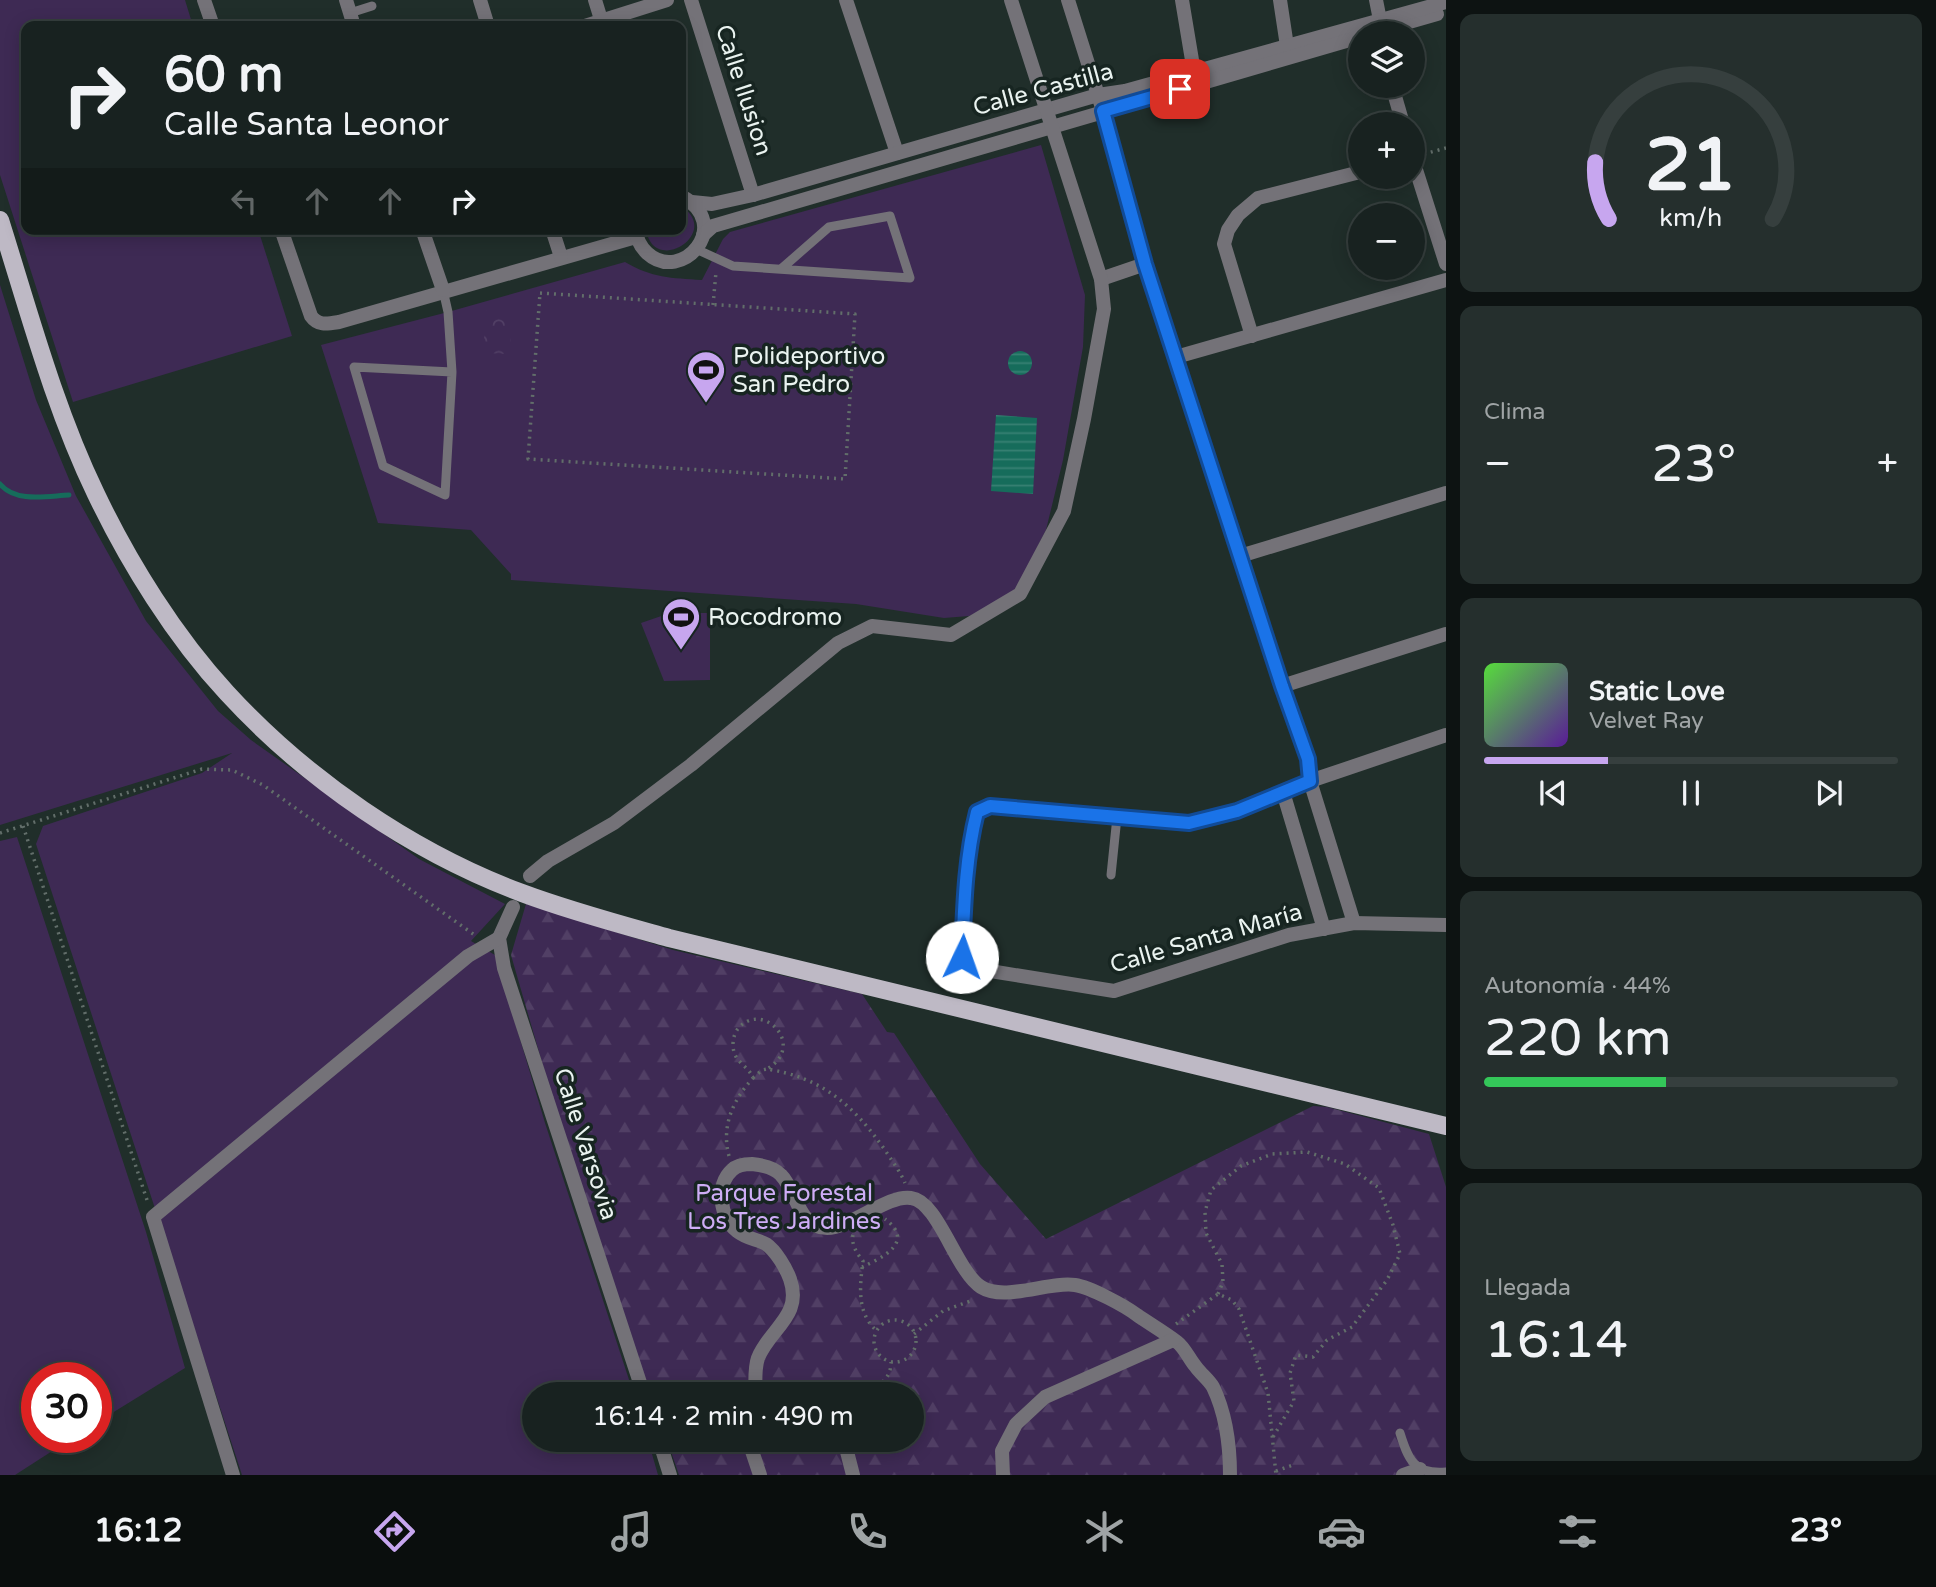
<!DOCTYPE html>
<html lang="es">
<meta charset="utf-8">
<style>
:root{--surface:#182220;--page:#252f2d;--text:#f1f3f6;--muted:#9fa4a5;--line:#363f3e;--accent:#c7a6ef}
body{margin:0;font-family:"Varela Round",sans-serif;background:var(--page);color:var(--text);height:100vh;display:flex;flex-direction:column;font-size:26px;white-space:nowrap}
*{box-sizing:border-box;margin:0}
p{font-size:23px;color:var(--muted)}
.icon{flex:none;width:38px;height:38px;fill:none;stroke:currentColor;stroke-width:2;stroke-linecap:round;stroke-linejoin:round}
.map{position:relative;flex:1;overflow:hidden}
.panel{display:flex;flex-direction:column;gap:14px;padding:14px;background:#0d1312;width:490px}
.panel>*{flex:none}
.banner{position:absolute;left:21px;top:21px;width:665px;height:214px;border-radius:14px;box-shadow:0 4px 18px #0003,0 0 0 2px var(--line);background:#182220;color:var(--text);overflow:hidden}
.buttons{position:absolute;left:1348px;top:21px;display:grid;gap:14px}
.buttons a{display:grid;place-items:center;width:77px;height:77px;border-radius:50%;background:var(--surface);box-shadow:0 4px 18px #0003,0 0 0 2px var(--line);font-size:35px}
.speed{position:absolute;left:21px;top:1362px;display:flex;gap:14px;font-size:35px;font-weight:700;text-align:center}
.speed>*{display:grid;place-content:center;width:91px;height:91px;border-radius:50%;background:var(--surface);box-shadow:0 4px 18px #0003,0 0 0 2px var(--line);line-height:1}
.speed .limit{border:10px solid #d22;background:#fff;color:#111}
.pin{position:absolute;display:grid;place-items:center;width:60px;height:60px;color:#fff;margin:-30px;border-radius:14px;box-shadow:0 4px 10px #0006}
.me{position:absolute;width:77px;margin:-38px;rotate:3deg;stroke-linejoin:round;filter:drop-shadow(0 0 5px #0008)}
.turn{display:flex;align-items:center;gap:24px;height:147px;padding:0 28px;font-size:32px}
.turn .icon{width:91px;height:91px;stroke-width:2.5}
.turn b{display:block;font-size:49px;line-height:60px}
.lanes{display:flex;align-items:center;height:66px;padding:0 28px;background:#0003;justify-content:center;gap:35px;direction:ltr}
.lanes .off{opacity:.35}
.big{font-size:52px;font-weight:600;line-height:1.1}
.panel .widget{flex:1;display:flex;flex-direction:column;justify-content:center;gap:10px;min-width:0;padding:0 24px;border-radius:14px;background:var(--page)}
.panel .dial{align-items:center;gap:0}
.dial svg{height:182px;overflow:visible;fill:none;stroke:var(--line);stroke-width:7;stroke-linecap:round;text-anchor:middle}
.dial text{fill:var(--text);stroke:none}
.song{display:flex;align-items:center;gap:21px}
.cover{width:84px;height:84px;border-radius:10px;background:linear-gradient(135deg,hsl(110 70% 55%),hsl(270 70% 35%))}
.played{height:7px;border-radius:4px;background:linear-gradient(90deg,var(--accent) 30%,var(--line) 30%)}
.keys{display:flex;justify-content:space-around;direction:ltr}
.heat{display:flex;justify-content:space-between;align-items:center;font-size:38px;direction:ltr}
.charge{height:10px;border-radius:5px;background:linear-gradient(90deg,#34c759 44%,var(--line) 0)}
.trip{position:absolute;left:522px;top:1382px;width:402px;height:70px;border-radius:35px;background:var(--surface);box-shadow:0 4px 18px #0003,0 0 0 2px var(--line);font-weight:600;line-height:70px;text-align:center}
.dock{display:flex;height:112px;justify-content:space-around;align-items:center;background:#0a0e0d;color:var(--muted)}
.dock .icon{width:49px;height:49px}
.dock .selected{color:var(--accent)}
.dock b{font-size:32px;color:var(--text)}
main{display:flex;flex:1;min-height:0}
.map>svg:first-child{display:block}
.green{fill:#3e2a54}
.forest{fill:url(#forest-firs)}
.park{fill:url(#park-crowns)}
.water{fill:url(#water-rules)}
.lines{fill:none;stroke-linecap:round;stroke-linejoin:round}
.stream{stroke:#166c5b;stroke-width:5}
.path{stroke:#626e6a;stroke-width:3.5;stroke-dasharray:2 5;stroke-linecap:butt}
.lane{stroke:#747278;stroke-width:9}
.street{stroke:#747278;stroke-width:14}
.primary{stroke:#beb9c5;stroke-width:18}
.route-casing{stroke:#114b97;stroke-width:18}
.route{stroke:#1a73e8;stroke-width:12}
.labels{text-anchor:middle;stroke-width:7;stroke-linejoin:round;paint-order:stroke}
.street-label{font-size:24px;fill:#eaf3f0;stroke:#172521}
.poi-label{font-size:24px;fill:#eaf3f0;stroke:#172521;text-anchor:start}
.park-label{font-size:24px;fill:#ceadf6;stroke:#172521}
</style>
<main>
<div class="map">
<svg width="1446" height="1475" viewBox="0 0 1446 1475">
<defs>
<pattern id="forest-firs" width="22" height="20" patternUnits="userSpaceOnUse" patternTransform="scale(1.75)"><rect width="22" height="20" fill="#3e2a54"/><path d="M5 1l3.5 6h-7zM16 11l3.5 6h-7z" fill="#513f65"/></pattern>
<pattern id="park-crowns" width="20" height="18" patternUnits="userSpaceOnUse" patternTransform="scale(1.75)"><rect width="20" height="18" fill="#3e2a54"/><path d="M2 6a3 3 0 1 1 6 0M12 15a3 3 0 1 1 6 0" fill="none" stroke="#513f65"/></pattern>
<pattern id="water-rules" width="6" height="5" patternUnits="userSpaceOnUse" patternTransform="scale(1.75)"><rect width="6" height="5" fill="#166c5b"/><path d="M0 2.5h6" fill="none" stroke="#388173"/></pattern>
</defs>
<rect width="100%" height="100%" fill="#202e2a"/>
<g class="green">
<polygon points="0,0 185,0 193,26 26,26 26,229 258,229 292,336 73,402 0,175"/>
<path d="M1041 145 1085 295 1083 347 1063 460 1046 530 1016 590 987 608 969 616 944 618 856 604 511 580V574L471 530 378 523 321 345 448 312 625 262C652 278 671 278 702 280L723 239 730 232Z"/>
<path d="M681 206C723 233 653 277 646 229H681Z"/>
<polygon points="0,285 36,400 76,496 146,621 218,711 251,740 419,859 505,904 471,941 495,955 545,1123 634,1395 534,1395 534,1440 648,1440 658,1475 242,1475 36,844 43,826 202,773 232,753 0,825"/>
<polygon points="670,613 710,613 710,680 664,681 641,623"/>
<polygon points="17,837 146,1232 185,1368 96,1423 96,1377 37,1377 37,1437 74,1437 15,1475 0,1475 0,841"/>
</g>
<polygon class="forest" points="526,904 673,950 862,994 887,1032 894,1033 980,1164 1046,1239 1313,1106 1327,1107 1429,1134 1446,1187 1446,1475 679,1475 667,1440 912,1440 912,1395 651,1395 578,1187 511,955"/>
<polygon class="park" points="486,310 511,311 510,354 483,353"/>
<g class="water">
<circle cx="1020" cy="363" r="12"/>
<polygon points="996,415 1037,418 1033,494 991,491"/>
</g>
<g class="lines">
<path class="stream" d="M0 484C16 503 47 496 69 495"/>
<g class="path">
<polyline points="1424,154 1446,148"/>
<polygon points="540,293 855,314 845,479 528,459"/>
<polyline points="713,305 716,272"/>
<polyline points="23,826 148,1203"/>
<polyline points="0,833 202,769 232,770 263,785 476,936"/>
<polyline points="753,1078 762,1070 767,1069"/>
<path d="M729 1156C721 1126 733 1100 753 1078 749 1067 737 1063 734 1052 732 1045 733 1036 737 1030 761 998 808 1045 767 1069 823 1078 853 1105 885 1150 892 1161 900 1171 905 1183"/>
<path d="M853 1235C851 1244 857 1254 863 1261 860 1285 856 1313 877 1331"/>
<path d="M862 1267C882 1258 916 1242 885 1219"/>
<polyline points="1218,1294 1223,1282 1222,1264 1206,1233 1205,1212 1211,1190 1241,1166 1272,1154 1307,1152 1345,1164 1379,1188 1393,1225 1400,1254 1387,1280 1352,1327 1327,1340 1313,1357 1296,1355 1290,1373 1294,1401 1273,1437"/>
<circle cx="895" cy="1341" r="21"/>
<polyline points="1176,1324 1218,1294 1232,1300 1239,1309 1268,1393 1276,1475"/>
<polyline points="914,1334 943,1311 973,1300"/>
<path d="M858 1395C875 1388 891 1382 891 1362"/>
<polyline points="1276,1471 1293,1465"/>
</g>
<g class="lane">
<polyline points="350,13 372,6"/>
<polyline points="696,249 733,266 910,278 890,216 829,227 781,269"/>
<polyline points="443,290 448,312 452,372 354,367 383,466 445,495 452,372"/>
<polyline points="1111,875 1117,817"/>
<path d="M1400 1433C1408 1459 1414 1475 1446 1472"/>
</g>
<g class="street">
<polyline points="204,0 213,26"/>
<polyline points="346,0 354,26"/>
<polyline points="480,0 488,26"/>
<polyline points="595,0 603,26"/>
<polyline points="691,0 753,195"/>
<polyline points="846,0 897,153"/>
<polyline points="1068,0 1103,111 1145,264 1282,686 1308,759 1310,781 1354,923"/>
<polyline points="1182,0 1194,72"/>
<polyline points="1280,0 1287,46"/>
<polyline points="1376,0 1380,20"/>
<polyline points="585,26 667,0"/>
<polyline points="1371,33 1437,14"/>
<polyline points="1392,86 1403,124"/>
<polyline points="1412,157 1446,264"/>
<polyline points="692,202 712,204 753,195 1098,95 1125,91 1446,2"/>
<path d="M281 229 311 316C318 326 327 324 339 322L636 237"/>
<polyline points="422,229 443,290"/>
<polyline points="552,229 561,257"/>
<path d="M636 229C636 239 640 246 647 253 682 285 735 224 681 196"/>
<polyline points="703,235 713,226 1360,37"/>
<polyline points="1101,279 1145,264"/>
<polyline points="1252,336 1224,244 1228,230 1238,215 1258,198 1360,172"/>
<polyline points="1176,357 1446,280"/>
<polyline points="1240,556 1446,493"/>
<polyline points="1282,686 1446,634"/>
<path d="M1446 735 1310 781 1237 811 1189 823 990 805 977 812C965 859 964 909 962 957L978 969 1114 991 1289 935 1354 923 1446 925"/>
<polyline points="1283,792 1324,929"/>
<polyline points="530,876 548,861 614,823 691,765 838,643 872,626 951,635 1020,594 1064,511 1084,419 1104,309 1101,279 1011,0"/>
<polyline points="513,907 499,938 504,968 644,1395"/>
<path d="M755 1395C756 1383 754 1369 758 1358 770 1328 803 1316 790 1279 786 1268 776 1251 766 1244 757 1239 747 1239 737 1231 720 1218 715 1185 732 1170 737 1165 745 1164 752 1164 762 1165 774 1167 781 1175 797 1191 798 1228 827 1228 851 1228 888 1194 911 1198 938 1201 956 1271 981 1287 1005 1302 1049 1281 1075 1285 1090 1287 1125 1306 1137 1315 1150 1324 1164 1332 1177 1342 1185 1348 1189 1359 1196 1367 1201 1374 1209 1380 1213 1387 1226 1414 1230 1445 1230 1475"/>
<path d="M772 1395C787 1392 810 1385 823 1395"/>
<polyline points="659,1440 670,1475"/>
<polyline points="752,1440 752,1451 760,1475"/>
<polyline points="844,1440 853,1475"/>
<polyline points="233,1475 153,1217 468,956 499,938"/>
<polyline points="1003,1475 1002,1451 1016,1424 1045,1397 1173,1340"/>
<polyline points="1403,1475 1420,1469"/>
</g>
<path class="primary" d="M0 220C29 312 54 407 96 494 129 563 175 637 227 693 306 779 412 852 522 893 570 911 619 924 669 938L1446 1126"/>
</g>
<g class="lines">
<g class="route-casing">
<path id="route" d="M962 957C964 909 965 859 977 812L990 806 1189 823 1237 811 1310 781 1308 759 1282 686 1145 264 1103 111 1180 89"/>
</g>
<use href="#route" class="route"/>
</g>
<defs>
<g id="stadium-pin" transform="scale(2.0125)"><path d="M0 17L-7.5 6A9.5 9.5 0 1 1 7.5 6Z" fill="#c7a6ef" stroke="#172521"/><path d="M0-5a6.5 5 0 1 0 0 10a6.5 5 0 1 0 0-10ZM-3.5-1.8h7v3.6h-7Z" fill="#111"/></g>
</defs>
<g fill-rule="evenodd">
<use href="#stadium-pin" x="706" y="370"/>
<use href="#stadium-pin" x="681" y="617"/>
</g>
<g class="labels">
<g class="street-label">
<text transform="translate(1043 89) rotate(-15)" y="8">Calle Castilla</text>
<text transform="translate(744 90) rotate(72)" y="8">Calle Ilusion</text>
<text transform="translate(1206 938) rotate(-16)" y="8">Calle Santa María</text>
<text transform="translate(586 1144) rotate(72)" y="8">Calle Varsovia</text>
</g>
<g class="poi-label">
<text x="733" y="364">Polideportivo<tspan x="733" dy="28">San Pedro</tspan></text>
<text x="708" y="625">Rocodromo</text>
</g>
<g class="park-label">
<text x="784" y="1201">Parque Forestal<tspan x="784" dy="28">Los Tres Jardines</tspan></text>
</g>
</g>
</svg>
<div class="buttons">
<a><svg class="icon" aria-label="layers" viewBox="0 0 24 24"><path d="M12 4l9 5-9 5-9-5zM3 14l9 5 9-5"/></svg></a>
<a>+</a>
<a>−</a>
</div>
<div class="speed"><div class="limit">30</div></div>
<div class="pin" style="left:1180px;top:89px;background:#d93025"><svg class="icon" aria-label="arrive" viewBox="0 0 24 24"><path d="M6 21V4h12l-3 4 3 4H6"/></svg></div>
<svg class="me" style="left:962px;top:957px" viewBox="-20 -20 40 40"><circle r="19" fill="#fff"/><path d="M0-13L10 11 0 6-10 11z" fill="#1a73e8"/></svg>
<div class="trip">16:14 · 2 min · 490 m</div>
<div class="banner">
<div class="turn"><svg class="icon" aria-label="right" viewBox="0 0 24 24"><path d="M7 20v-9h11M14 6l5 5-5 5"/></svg><div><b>60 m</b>Calle Santa Leonor</div></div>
<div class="lanes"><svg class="icon off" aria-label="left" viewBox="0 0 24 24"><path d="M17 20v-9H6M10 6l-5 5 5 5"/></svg><svg class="icon off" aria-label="ahead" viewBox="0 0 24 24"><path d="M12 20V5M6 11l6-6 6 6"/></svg><svg class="icon off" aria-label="ahead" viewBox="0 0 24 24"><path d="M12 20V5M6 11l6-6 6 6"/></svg><svg class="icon" aria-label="right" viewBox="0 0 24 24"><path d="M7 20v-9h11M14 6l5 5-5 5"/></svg></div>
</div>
</div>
<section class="panel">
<div class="widget dial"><svg viewBox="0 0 100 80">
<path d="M14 69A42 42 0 1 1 86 69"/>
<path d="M14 69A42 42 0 0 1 8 44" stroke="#c7a6ef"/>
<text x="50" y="56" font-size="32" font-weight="700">21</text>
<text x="50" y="72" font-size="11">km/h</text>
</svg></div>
<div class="widget"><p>Clima</p>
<div class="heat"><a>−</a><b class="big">23°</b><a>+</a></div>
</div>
<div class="widget">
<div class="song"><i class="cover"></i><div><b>Static Love</b><p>Velvet Ray</p></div></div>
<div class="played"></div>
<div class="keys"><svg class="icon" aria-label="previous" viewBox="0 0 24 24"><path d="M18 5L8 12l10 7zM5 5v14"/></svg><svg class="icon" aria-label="pause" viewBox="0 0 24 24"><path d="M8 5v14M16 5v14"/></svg><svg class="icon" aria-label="next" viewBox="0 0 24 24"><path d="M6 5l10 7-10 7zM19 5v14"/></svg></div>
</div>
<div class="widget"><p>Autonomía · 44%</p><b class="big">220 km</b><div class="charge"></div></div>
<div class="widget"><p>Llegada</p><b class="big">16:14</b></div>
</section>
</main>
<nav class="dock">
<b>16:12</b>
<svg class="icon selected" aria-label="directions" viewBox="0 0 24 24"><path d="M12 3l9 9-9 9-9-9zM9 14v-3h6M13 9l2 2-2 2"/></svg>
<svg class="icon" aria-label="music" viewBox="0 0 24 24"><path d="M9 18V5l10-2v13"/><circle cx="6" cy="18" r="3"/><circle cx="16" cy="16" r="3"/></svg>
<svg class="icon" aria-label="phone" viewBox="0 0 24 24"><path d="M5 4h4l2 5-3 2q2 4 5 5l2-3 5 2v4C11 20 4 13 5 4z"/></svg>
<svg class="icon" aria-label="climate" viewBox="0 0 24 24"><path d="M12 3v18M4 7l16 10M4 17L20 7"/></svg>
<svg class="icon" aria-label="car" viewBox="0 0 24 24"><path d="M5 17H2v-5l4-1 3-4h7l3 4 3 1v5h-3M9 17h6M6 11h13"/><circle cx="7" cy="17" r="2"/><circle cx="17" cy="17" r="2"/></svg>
<svg class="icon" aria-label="filters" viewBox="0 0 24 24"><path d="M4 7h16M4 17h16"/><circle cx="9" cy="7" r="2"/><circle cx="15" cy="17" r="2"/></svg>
<b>23°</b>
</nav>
